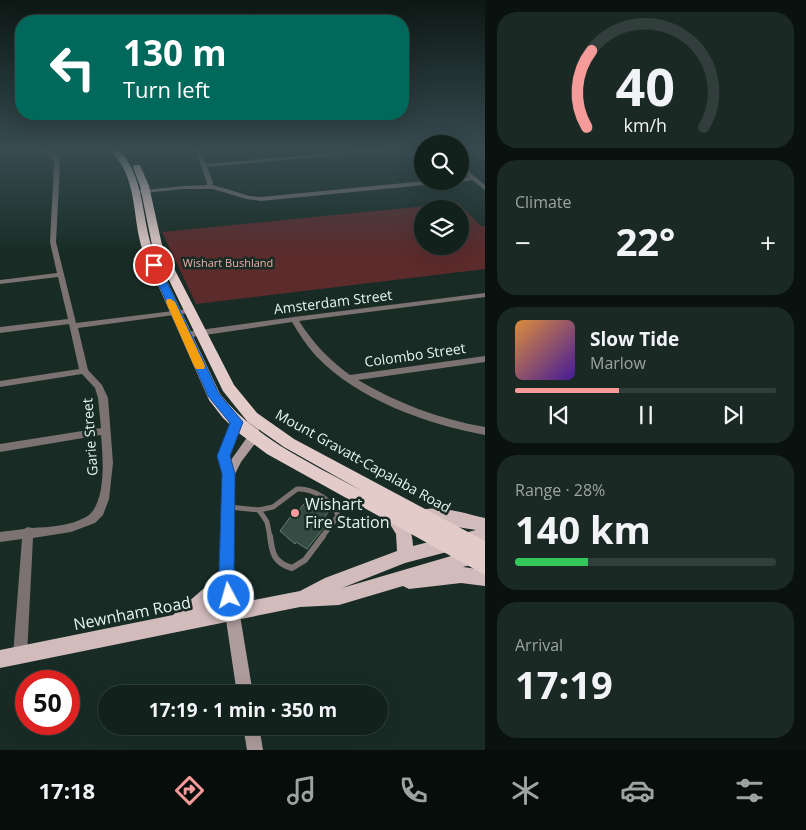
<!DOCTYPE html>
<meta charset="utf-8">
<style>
:root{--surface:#12211c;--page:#1b2925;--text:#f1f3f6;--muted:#9ca3a3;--line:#313e3b;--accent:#f59b99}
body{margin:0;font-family:"Open Sans",sans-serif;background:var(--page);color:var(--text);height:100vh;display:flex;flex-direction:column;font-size:19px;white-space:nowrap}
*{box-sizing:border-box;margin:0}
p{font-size:16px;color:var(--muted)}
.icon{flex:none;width:28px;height:28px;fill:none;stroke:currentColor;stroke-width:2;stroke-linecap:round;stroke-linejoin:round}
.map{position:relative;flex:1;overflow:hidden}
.sheet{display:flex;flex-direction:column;gap:12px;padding:12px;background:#0a120f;width:321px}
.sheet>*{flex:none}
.guide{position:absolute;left:15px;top:15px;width:394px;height:105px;border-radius:20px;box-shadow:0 5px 20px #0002,0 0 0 1px var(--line);background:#00695c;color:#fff;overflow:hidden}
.controls{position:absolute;left:414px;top:135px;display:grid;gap:10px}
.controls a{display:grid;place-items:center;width:55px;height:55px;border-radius:50%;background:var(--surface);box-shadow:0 5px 20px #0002,0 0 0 1px var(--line);font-size:25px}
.speed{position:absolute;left:15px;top:670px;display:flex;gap:10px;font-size:25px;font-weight:700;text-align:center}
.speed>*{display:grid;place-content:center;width:65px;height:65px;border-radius:50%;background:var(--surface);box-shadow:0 5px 20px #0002,0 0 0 1px var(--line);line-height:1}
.speed .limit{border:8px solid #d22;background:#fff;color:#111}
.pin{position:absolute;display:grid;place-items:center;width:42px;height:42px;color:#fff;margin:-21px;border:2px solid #fff;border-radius:50%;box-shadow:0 1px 5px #0007}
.me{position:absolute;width:55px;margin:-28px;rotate:354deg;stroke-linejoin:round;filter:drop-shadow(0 0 4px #0008)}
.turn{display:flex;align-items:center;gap:18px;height:105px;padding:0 25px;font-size:22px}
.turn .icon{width:65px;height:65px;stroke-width:2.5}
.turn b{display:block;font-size:35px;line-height:42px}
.big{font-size:38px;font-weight:700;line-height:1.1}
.sheet .tile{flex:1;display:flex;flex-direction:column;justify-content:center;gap:8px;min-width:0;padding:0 18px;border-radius:20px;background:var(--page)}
.sheet .dial{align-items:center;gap:0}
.dial svg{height:130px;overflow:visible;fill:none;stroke:var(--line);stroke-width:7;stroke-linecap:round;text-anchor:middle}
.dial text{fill:var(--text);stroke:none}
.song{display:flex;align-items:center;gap:15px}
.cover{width:60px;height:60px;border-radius:8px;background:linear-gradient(135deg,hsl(30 70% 55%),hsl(260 70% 35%))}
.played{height:5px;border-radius:2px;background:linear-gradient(90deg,var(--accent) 40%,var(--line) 40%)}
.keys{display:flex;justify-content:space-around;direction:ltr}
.heat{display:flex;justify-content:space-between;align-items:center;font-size:28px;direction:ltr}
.charge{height:8px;border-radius:4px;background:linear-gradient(90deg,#34c759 28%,var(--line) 0)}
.trip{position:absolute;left:98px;top:685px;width:290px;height:50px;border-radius:25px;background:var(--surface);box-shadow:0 5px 20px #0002,0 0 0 1px var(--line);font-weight:700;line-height:50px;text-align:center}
.dock{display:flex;height:80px;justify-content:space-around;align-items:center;background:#070d0b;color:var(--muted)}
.dock .icon{width:35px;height:35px}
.dock .selected{color:var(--accent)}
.dock b{font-size:22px;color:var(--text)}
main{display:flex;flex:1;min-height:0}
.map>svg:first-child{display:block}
.green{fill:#5c2b2c;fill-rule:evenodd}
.building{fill:#364b43;stroke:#667c73}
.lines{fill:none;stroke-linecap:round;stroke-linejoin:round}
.service-far1{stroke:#7c7271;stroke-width:5}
.service{stroke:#7c7271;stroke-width:6}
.minor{fill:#7c7271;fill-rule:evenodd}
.secondary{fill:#ad9c9b;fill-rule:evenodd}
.primary{fill:#d2bcbb;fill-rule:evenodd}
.trunk{fill:#e3cbca;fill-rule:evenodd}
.route{fill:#1a73e8;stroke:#114b97}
.slow{fill:#f59e0b}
.poi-dot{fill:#f59b99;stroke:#182c25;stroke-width:2}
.labels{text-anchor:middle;stroke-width:5;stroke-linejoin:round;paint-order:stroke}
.far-park-label{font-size:11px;fill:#f5adab;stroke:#182c25}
.street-label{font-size:14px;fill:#e7f3ee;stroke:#182c25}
.near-poi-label{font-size:16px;fill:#e7f3ee;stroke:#182c25;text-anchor:start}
.near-street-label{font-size:16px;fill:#e7f3ee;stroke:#182c25}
</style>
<main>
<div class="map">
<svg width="485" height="750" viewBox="0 0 485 750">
<rect width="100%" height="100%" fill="#182c25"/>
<path class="green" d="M458 203 481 226H485V269L196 304 162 232ZM422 209H460V246H422Z"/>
<polygon class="building" points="309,498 329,511 321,522 326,525 307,549 296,542 295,544 280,531 297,508 299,510"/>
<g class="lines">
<g class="service-far1">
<polyline points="229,507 259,510"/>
<polyline points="259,510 267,522 270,537"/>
<path d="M259 510 273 507 297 489C313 488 334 501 338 516L322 537"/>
</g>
<path class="service" d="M270 536C272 553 274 563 292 568L305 560 323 536"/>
<g class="minor">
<path d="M43 149H48L58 158 60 164 56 242 76 323 189 309 193 311 189 313 78 328 88 370 102 385 108 398 113 463 109 499 103 515 95 523 71 532 33 538 27 655 25 660 20 662 15 660 13 655 22 539 0 542V532L24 529 28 527 32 528C49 527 70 526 86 517 107 505 103 457 101 435L0 452V444L101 428 98 398 95 388 82 374 0 387V381L79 369 69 324 0 333V327L68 319 58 277 0 284V280L57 273 50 242 54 164 53 160Z"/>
<polygon points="195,149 200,149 206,164 378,149 401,149 207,167 213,183 212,185 227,189 249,196 261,197 425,181 448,181 445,183 261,201 246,199 213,189 184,189 133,194 132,193 135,191 184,186 207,185 207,183"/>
<polygon points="460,164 485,185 485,190 472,180 460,182 458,181 460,181 460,178 469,177 460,169"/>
<path d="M485 293V297L299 321C313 343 329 360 350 375L485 356V362L358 380C397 403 439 419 485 427V435C427 424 358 400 316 356 307 346 299 334 292 322L185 338 181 335 185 332 294 317Z"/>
</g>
<g class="secondary">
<polygon points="252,413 256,414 257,417 260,437 241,462 235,474 233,573 253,694 237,694 219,573 223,474 218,456 232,422 233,419 241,419 242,422 230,456 231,460 248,436 247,417 248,414"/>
<polygon points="243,726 259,726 263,750 247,750"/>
</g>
<path class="primary" d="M393 509C406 514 413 533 413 546L476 530 419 521 417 516 419 511C439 504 465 514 485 518V542L405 563 342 588 475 549 481 552 483 557 481 562 463 567 485 570V586L461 583 409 589 403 586 339 605 300 607 0 668V650L173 615 209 584 220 569 226 567 232 569 235 575C228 589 218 599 207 609L300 591 325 578 397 551 396 534 385 516 387 511Z"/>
<path class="trunk" d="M109 149H118C145 176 141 217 153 251L220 394C257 440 311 463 362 491L284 447 247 421 223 391 152 245 140 186 133 167 134 165H140L149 186 162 245 234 385 257 413 294 439 485 541V575L267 454 240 434 223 418 209 400 143 251C133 223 137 186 119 161 117 157 112 153 109 149Z"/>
</g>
<linearGradient id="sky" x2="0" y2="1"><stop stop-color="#0d1814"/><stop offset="0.59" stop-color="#374b51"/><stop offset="1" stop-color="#374b51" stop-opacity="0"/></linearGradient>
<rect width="485" height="254" fill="url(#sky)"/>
<polygon class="route" points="151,263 154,263 159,265 219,394 243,422 230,456 235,474 234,573 237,596 234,602 229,604 223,602 219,573 222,474 217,456 230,423 208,396 150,265"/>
<polygon class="slow" points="167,299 171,299 175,302 205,366 204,369 196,369 194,366 166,302"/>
<circle class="poi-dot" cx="295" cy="513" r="5"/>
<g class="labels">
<g class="far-park-label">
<text x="228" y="267">Wishart Bushland</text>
</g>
<g class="street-label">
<text transform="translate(333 302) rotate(-7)" y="5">Amsterdam Street</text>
<text transform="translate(415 355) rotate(-8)" y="5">Colombo Street</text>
<text transform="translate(90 437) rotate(-94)" y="5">Garie Street</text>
<text transform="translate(363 461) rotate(29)" y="5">Mount Gravatt-Capalaba Road</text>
</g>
<g class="near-poi-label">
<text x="305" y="510">Wishart<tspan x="305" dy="18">Fire Station</tspan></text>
</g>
<g class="near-street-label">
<text transform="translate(132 613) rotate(-11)" y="6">Newnham Road</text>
</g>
</g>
</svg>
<div class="controls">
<a><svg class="icon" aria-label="search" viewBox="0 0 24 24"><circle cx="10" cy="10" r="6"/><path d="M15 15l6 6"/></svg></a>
<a><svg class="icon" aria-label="layers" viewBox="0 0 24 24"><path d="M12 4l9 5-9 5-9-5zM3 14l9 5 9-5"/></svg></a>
</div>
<div class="speed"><div class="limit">50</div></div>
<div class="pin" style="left:154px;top:265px;background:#d93025"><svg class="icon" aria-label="arrive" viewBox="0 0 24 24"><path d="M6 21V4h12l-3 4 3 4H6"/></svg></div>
<svg class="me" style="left:229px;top:596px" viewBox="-20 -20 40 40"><circle r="17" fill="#1a73e8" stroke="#fff" stroke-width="3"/><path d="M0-11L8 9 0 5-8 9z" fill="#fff"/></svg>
<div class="trip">17:19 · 1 min · 350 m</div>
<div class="guide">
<div class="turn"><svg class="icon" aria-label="left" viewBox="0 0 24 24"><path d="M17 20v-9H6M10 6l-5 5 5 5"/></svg><div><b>130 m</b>Turn left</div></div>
</div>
</div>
<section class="sheet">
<div class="tile dial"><svg viewBox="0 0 100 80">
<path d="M14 69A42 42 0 1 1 86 69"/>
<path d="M14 69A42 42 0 0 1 17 22" stroke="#f59b99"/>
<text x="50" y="56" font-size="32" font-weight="700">40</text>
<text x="50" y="72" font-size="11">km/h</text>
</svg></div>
<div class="tile"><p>Climate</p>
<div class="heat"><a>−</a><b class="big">22°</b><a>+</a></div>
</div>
<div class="tile">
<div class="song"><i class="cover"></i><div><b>Slow Tide</b><p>Marlow</p></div></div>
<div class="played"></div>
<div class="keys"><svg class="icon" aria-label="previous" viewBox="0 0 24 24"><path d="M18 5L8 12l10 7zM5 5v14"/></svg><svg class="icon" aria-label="pause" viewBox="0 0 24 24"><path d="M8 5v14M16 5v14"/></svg><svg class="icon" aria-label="next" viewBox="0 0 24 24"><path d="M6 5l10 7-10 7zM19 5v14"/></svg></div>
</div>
<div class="tile"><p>Range · 28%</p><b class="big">140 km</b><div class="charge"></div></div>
<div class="tile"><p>Arrival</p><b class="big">17:19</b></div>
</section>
</main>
<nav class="dock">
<b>17:18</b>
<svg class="icon selected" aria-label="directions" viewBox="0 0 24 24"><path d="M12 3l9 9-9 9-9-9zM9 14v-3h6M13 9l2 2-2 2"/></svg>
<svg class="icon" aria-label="music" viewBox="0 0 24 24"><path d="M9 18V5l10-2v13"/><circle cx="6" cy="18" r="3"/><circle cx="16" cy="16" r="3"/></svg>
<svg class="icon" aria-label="phone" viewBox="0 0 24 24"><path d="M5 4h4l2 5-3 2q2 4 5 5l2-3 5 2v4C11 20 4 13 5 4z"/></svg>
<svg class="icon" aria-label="climate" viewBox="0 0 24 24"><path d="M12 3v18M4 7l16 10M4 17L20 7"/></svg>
<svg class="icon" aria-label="car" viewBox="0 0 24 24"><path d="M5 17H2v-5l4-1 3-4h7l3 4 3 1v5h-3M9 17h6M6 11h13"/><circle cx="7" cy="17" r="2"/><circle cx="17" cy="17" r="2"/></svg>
<svg class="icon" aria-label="filters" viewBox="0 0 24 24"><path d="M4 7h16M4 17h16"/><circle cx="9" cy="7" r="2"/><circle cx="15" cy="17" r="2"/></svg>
</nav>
